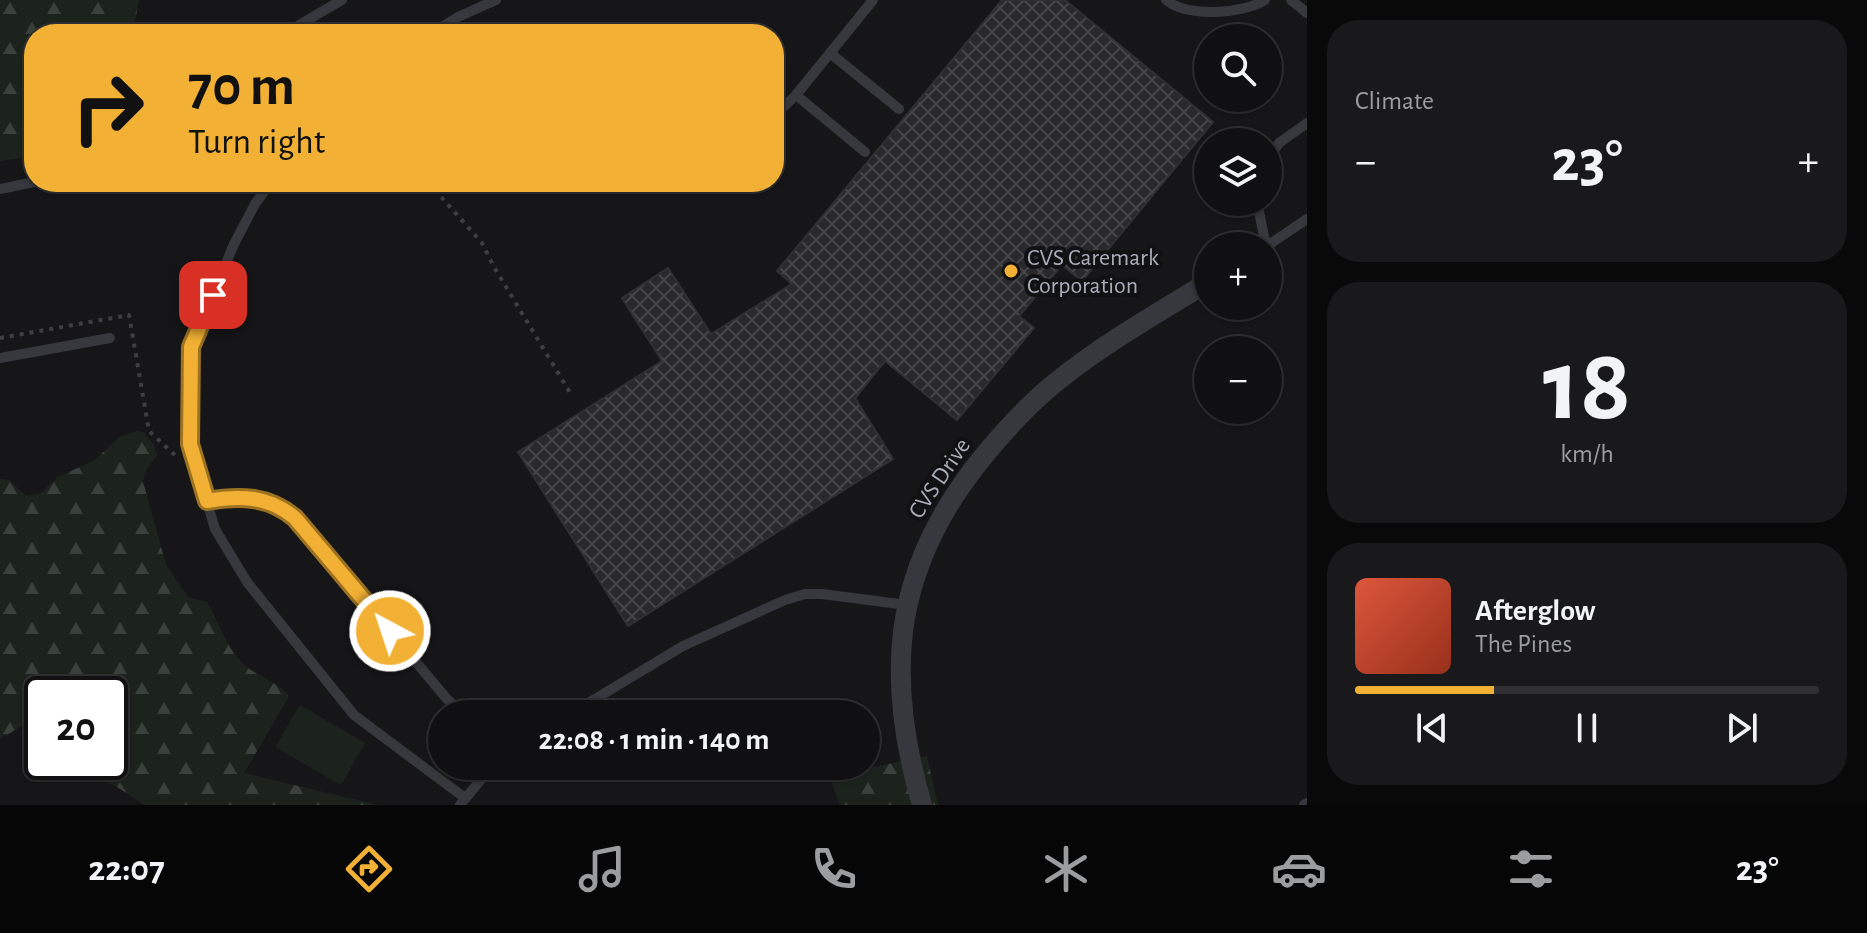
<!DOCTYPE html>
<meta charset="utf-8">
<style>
:root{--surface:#101012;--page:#19191b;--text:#f1f3f6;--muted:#9c9d9f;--line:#303032;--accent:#f2b134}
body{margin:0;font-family:"Alegreya Sans",sans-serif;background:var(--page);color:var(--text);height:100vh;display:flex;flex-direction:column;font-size:30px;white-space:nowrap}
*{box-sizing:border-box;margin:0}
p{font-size:26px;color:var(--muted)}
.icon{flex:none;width:44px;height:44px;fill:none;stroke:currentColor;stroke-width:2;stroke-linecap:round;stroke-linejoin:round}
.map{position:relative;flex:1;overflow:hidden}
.drawer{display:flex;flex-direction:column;gap:20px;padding:20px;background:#09090a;width:560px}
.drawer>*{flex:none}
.hud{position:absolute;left:24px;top:24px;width:760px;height:168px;border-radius:32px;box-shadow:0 2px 6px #0004,0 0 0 2px var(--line);background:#f2b134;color:#111;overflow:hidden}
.tools{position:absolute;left:1194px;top:24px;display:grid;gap:16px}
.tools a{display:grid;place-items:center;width:88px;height:88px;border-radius:50%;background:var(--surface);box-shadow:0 2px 6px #0004,0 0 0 2px var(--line);font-size:40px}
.speed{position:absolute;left:24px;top:676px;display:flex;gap:16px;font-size:40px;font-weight:700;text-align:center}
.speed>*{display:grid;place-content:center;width:104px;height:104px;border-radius:50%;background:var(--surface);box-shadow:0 2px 6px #0004,0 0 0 2px var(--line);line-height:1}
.speed .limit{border:4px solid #111;border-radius:12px;background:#fff;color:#111}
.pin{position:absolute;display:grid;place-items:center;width:68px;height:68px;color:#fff;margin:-34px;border-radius:16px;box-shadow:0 4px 12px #0006}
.me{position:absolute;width:88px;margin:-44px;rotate:320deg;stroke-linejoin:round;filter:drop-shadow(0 0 6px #0008)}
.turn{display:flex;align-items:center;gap:28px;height:168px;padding:0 32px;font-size:36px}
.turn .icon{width:104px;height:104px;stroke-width:2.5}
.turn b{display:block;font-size:56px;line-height:68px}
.big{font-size:60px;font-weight:700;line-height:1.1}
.drawer .widget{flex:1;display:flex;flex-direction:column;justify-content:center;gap:12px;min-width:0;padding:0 28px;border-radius:32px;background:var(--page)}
.drawer .dial{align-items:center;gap:0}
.dial b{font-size:104px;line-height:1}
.song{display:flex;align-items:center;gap:24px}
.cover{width:96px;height:96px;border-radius:12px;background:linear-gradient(135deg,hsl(10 70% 55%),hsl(10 70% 35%))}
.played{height:8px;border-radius:4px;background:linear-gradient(90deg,var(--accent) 30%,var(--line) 30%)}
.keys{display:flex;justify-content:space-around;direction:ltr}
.heat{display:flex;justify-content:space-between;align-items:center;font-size:44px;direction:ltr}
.trip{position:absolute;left:428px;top:700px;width:452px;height:80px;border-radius:40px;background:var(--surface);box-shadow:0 2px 6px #0004,0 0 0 2px var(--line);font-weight:700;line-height:80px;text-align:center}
.menu{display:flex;height:128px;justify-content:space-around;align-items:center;background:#060607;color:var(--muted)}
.menu .icon{width:56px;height:56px}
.menu .selected{color:var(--accent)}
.menu b{font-size:36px;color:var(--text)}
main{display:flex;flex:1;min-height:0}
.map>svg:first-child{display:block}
.green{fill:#1c231d}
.forest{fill:url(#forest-firs)}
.building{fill:url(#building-cross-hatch);stroke:#303034;stroke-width:2}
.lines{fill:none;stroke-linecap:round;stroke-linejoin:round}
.path{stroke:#3d3f44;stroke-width:4;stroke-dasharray:4 6;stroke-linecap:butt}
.lane{stroke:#37383d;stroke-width:10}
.street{stroke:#37383d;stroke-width:20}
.route-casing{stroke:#9d7322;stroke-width:20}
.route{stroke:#f2b134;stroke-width:14}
.poi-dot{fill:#f2b134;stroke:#111113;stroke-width:3}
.labels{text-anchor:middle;stroke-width:8;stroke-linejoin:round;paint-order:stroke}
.poi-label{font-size:24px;fill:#a8adb8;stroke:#111113;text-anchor:start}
.street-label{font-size:24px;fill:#a8adb8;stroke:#111113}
</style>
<main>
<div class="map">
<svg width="1307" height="805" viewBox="0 0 1307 805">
<defs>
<pattern id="forest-firs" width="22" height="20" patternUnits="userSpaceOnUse" patternTransform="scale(2)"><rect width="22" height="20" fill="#1c231d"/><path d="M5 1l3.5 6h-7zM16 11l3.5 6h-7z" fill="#3a403c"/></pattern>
<pattern id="building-cross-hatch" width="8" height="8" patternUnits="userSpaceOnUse" patternTransform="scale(2)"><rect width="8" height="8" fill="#29292c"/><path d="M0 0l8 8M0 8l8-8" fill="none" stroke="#454548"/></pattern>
</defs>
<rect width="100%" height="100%" fill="#161618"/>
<polygon class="green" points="300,705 365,743 341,785 275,747"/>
<g class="forest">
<polygon points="0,0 139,0 133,34 34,34 34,156 0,161"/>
<path d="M137 431 143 432 154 445 157 455 146 470 143 481 166 565 188 597 207 602C219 622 228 653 247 667 261 678 277 682 289 696L244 773 378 805H145L117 787 73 768 69 762H110V694H42V730L25 724 0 739V479L9 480 26 496 41 493 58 477 95 460 119 437Z"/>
<polygon points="927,756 938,805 840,805 829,776"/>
</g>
<polygon class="building" points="1002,0 1065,0 1213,122 1082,281 1062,265 1019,316 1034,328 957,420 885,361 855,398 893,459 628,626 518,452 662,361 622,298 668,268 711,334 792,284 777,271"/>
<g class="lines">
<g class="path">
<polyline points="428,182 482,243 494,267 572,396"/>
<polyline points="0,338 129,315 149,431 178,458"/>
</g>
<g class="lane">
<path d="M1166 0C1188 18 1243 14 1265 0"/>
<polyline points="1291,0 1307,13"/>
<polyline points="294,34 299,25 342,0"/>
<polyline points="431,34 458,17 496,0"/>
<polyline points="830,53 899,109"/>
<polyline points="796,95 865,152"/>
<polyline points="774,116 796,95 873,0"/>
<polyline points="1268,159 1279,143 1307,123"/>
<polyline points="271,182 255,204 234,244 191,347 190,444 215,529 247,582 354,715 465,798"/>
<polyline points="0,189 34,182"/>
<polyline points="1257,202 1266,246"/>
<polyline points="1267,246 1307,219"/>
<polyline points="0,358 110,338"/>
<path d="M207 501C240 495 269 496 295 518L447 699 464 714"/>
<polyline points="570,714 683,646 785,600 805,594 822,594 907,605"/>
<polyline points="460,805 492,766"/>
<polyline points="1304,805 1307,803"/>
</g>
<path class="street" d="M922 805C882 668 895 562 987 452 1008 427 1030 403 1055 383 1103 344 1156 314 1208 282"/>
</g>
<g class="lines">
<g class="route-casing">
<path id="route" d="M213 295 191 347 190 444 207 501C240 495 269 496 295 518L390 631"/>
</g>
<use href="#route" class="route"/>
</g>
<circle class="poi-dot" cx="1011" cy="271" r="8"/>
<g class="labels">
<g class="poi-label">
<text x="1027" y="265">CVS Caremark<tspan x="1027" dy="28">Corporation</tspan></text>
</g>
<g class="street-label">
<text transform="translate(939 478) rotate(-56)" y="8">CVS Drive</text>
</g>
</g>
</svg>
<div class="tools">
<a><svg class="icon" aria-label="search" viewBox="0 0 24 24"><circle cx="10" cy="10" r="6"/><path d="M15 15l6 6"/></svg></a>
<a><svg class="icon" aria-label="layers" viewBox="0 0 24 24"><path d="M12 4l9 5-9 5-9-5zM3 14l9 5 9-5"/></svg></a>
<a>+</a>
<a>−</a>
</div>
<div class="speed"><div class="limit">20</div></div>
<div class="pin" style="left:213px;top:295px;background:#d93025"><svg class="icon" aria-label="arrive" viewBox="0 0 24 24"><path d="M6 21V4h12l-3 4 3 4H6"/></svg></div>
<svg class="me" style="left:390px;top:631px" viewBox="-20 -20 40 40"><circle r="17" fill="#f2b134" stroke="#fff" stroke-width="3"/><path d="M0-11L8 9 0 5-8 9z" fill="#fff"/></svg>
<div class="trip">22:08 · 1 min · 140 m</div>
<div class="hud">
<div class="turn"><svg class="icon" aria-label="right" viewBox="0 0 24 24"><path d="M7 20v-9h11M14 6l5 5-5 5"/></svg><div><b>70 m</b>Turn right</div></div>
</div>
</div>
<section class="drawer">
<div class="widget"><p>Climate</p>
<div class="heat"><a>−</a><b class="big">23°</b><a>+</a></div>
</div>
<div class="widget dial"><b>18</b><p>km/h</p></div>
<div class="widget">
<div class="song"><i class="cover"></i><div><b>Afterglow</b><p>The Pines</p></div></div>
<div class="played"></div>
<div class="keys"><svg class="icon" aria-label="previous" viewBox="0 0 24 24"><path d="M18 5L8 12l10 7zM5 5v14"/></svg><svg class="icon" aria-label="pause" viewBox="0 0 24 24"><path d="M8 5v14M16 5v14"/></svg><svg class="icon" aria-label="next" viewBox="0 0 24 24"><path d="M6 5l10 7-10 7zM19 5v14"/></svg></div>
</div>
</section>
</main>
<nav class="menu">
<b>22:07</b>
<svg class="icon selected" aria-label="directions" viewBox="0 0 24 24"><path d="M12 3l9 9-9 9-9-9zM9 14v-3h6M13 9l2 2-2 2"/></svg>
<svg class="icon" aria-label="music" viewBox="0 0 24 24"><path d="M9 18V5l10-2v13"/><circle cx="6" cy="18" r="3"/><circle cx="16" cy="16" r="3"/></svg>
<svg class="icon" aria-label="phone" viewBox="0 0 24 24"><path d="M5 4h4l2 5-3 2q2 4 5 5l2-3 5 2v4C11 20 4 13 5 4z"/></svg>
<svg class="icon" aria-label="climate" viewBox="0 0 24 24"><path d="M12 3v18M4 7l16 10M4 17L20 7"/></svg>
<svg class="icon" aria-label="car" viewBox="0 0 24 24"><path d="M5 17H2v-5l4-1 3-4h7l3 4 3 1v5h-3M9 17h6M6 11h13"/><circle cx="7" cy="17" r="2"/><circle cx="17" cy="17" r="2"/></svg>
<svg class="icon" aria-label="filters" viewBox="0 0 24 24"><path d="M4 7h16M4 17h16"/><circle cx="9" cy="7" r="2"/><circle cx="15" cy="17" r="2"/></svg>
<b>23°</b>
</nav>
